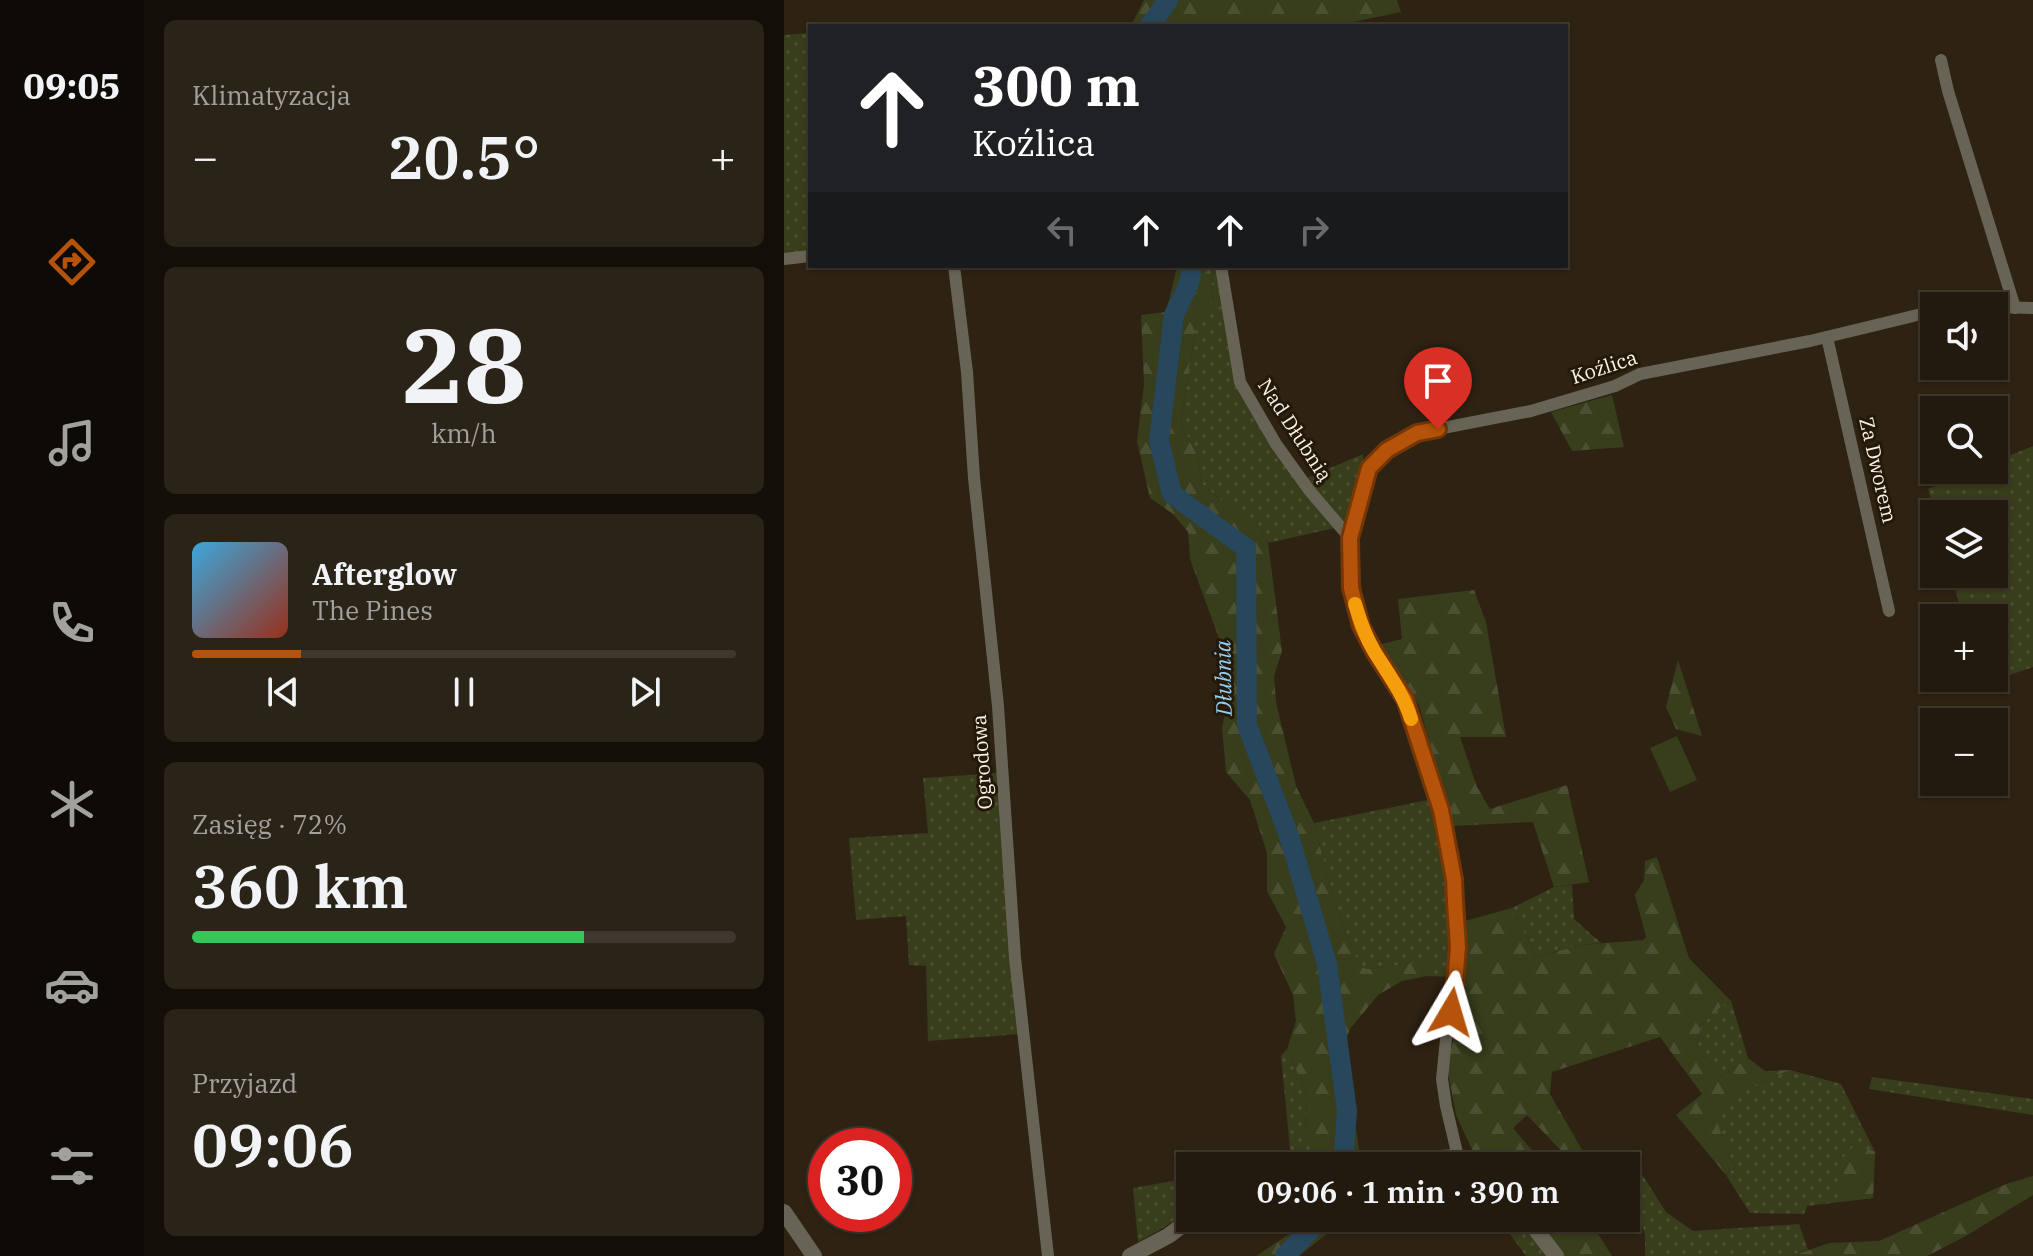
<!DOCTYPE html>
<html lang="pl">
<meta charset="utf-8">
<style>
:root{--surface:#221a0e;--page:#2a2317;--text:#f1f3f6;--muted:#a2a19e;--line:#3f382e;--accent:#b45309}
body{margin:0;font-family:"IBM Plex Serif",serif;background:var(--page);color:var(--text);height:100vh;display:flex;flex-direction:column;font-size:30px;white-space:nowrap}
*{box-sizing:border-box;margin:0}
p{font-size:26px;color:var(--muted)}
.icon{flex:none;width:44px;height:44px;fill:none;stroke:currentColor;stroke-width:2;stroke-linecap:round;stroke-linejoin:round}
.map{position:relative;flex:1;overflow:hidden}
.side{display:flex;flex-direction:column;gap:20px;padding:20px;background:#130e08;width:640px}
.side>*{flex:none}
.banner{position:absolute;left:24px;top:24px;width:760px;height:244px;border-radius:0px;box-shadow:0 2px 6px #0004,0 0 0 2px var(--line);background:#202124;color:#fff;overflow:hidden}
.fabs{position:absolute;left:1136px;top:292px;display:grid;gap:16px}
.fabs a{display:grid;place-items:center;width:88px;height:88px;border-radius:0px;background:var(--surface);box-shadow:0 2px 6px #0004,0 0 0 2px var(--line);font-size:40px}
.speed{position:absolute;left:24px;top:1128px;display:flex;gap:16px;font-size:40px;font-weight:700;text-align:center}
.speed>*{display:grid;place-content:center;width:104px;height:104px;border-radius:50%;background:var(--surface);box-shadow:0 2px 6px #0004,0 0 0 2px var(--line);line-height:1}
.speed .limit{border:12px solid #d22;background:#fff;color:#111}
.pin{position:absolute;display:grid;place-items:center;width:68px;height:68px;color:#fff;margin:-82px -34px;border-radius:50% 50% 50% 0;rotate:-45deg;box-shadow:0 0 8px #0007}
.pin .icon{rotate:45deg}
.me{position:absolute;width:88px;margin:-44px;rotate:7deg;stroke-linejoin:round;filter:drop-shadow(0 0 6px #0008)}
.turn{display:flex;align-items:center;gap:28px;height:168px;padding:0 32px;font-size:36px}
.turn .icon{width:104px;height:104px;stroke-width:2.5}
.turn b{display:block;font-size:56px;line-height:68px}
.lanes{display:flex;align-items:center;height:76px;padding:0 32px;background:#0003;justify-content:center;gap:40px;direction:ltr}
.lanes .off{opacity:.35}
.big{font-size:60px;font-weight:600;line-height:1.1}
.side .card{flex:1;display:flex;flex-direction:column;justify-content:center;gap:12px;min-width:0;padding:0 28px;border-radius:12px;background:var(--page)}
.side .dial{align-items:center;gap:0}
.dial b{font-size:104px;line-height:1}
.song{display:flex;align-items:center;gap:24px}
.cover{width:96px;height:96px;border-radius:12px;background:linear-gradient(135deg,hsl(200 70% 55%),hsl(10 70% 35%))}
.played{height:8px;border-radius:4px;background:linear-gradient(90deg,var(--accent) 20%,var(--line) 20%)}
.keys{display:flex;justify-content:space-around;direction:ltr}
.heat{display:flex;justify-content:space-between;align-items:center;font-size:44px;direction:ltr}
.charge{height:12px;border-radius:6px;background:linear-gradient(90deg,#34c759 72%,var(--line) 0)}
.trip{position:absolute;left:392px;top:1152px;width:464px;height:80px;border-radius:0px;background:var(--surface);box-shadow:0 2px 6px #0004,0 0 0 2px var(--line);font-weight:600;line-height:80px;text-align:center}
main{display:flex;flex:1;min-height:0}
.menu{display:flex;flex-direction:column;width:144px;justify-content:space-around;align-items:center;background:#0e0a06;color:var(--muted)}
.menu .icon{width:56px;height:56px}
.menu .on{color:var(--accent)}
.menu b{font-size:36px;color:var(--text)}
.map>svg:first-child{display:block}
.grass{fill:url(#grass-dots)}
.forest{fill:url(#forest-firs)}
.pitch{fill:#383d1c}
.water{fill:url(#water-waves)}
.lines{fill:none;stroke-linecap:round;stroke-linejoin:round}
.river{stroke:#27475c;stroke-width:20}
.minor{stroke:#686455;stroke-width:12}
.tertiary{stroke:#686455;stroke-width:16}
.route-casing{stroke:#753606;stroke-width:20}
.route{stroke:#b45309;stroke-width:14}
.slow{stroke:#f59e0b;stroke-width:14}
.labels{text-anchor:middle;stroke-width:6;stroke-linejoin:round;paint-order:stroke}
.street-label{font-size:20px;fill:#faf2e8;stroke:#241909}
.water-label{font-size:22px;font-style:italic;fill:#94cff6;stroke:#241909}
</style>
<main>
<nav class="menu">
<b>09:05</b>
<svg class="icon on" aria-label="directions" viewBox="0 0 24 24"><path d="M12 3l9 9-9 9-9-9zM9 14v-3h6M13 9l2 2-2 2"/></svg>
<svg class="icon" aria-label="music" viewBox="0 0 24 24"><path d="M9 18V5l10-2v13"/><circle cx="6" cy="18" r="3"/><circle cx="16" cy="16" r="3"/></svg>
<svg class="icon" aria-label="phone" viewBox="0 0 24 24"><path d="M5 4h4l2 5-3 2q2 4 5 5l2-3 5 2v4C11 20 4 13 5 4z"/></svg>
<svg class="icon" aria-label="climate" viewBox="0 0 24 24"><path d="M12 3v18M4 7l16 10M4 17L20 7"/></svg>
<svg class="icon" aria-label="car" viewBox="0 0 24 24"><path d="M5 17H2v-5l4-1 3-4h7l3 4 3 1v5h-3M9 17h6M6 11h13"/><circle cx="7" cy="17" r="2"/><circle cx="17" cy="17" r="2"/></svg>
<svg class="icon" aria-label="filters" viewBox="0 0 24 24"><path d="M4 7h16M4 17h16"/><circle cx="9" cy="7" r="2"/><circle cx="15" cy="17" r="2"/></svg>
</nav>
<section class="side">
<div class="card"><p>Klimatyzacja</p>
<div class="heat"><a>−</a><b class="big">20.5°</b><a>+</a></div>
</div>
<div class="card dial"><b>28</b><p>km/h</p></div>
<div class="card">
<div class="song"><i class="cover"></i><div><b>Afterglow</b><p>The Pines</p></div></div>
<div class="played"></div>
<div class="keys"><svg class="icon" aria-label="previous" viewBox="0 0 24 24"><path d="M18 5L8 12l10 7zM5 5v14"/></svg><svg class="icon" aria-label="pause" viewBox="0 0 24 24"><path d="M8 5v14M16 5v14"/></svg><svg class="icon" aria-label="next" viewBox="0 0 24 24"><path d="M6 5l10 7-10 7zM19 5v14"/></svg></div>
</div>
<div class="card"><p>Zasięg · 72%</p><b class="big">360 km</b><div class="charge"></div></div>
<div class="card"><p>Przyjazd</p><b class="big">09:06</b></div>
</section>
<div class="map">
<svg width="1249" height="1256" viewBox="0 0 1249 1256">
<defs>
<pattern id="grass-dots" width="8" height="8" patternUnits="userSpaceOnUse" patternTransform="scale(2)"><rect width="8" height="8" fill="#383d1c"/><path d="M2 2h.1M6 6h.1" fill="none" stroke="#4c5032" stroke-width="1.8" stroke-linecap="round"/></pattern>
<pattern id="forest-firs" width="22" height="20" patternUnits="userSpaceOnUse" patternTransform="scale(2)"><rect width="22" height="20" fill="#383d1c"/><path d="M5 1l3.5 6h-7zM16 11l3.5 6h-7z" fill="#4c5032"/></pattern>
<pattern id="water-waves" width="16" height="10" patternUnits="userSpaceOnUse" patternTransform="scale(2)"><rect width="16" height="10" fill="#27475c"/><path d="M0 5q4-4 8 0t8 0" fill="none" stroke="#476273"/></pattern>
</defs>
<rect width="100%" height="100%" fill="#2e2213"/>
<g class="grass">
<polygon points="26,33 26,253 0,256 0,35"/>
<polygon points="426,266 433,266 451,384 551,528 484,543 476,528 461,521 417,483 414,457 397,423 412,323 430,301"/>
<polygon points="1249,446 1249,667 1197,685 1195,678 1210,678 1210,618 1179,618 1167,574 1210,574 1210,514 1151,514 1144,489 1191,470 1210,470 1210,462"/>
<polygon points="579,454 579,469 560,524 523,478"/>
<polygon points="215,773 236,1034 144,1041 142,966 125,965 122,916 72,920 65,838 144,833 139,778"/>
<polygon points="644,800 657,838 663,870 668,977 643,976 647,962 582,969 575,964 552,909 530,823"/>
<polygon points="788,885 790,919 817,943 797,945 752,957 728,908 770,887"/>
<polygon points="947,1001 964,1058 936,1077 913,1046 917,1025 939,1005"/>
<polygon points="503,1049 523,1095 521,1131 541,1162 538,1166 471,1166 507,1159 497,1056"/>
<polygon points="1006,1070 1057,1084 1091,1152 1089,1198 1023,1206 1020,1214 966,1213 942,1175 952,1167 943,1153 932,1117 949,1094"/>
<polygon points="1088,1077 1249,1099 1249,1115 1085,1089"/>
<polygon points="856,1171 882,1212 909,1231 1015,1224 1024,1250 1008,1256 861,1256 861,1235 847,1190 848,1179"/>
<polygon points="406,1178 406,1209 379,1228 354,1242 349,1188"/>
<polygon points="719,1218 734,1218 762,1256 742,1256 717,1222"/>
</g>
<g class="forest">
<polygon points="360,0 613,0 617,12 550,26 347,26"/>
<polygon points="392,266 426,266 430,301 412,323 397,423 414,457 417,483 461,521 476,528 484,543 498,651 490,676 492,702 512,786 530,823 552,909 575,964 582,969 648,961 643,976 618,981 594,995 566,1029 559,1048 576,1155 541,1162 521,1131 523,1095 503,1049 512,1021 509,995 490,954 502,927 483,891 483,853 466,800 442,772 438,727 450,679 406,559 404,532 389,514 366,498 353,441 360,384 357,315 382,312 392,271"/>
<polygon points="828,395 840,447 788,451 767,412"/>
<polygon points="690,590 702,622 722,737 676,737 693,787 706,809 783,785 805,882 770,887 749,822 669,826 635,705 594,645 618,639 614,599"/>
<polygon points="894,660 918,736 892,729 882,707"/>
<polygon points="873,857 905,958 947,1001 939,1005 917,1025 913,1046 936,1077 964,1058 981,1071 1006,1070 949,1094 932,1117 943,1153 952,1167 942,1175 892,1115 918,1094 876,1037 768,1072 766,1094 801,1155 790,1164 743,1115 729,1128 761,1166 703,1166 691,1156 672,1115 663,1067 681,988 681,921 728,908 752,957 797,945 859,940 862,937 851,895 860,880 861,861"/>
<polygon points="1072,1144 1091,1152 1089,1198 1056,1202 1055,1162"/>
<polygon points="1249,1176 1249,1195 1180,1237 1143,1256 1008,1256 1045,1243 1095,1241 1222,1184"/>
<polygon points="522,1218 563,1218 515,1256 472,1256 519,1225"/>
<polygon points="751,1218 804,1218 828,1256 779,1256"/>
</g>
<polygon class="pitch" points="893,736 913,780 886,792 866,748"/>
<polygon class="water" points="401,266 413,266 413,279 397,315 395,337 382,342 384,317 402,274"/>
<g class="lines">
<g class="river">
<polyline points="366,26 384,0"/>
<polyline points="406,266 407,276 403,288 390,315 375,440 388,494 462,548 463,725 505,836 543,964 563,1111 559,1166"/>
<polyline points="501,1256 528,1228 534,1218"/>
</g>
<g class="minor">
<polyline points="1157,60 1164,91 1231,308"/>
<polyline points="0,259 26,256"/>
<polyline points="170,266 183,372 190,478 214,706 231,958 264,1256"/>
<polyline points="437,266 456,382 492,444 525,490 566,538"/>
<polyline points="1190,306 1200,306"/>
<polyline points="1210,307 1249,308"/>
<polyline points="1043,337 1105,611"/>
<polyline points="674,1157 662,1106 658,1079 663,1029 670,995 674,947 670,879 657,810 621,699 590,651 577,626 567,588 566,538 585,468 603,450 633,433 747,411 831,386 856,374 1026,341 1150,311"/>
</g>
<g class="tertiary">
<polyline points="580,1166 655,1158 674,1157 692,1166"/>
<polyline points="0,1212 30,1256"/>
<polyline points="743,1218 772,1256"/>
<polyline points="346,1256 384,1236 408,1218"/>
</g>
</g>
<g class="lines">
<g class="route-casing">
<polyline id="route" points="654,429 633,433 603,450 585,468 566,538 567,588 577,626 590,651 621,699 657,810 670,879 671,902 674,947 670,995 667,1012"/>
</g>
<use href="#route" class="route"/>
<path class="slow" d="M571 604C576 621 581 636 590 651 604 674 619 693 627 719"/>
</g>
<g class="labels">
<g class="street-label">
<text transform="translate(820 367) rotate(-18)" y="7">Koźlica</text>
<text transform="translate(511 430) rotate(57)" y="7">Nad Dłubnią</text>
<text transform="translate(1094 470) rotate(77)" y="7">Za Dworem</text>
<text transform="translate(198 762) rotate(-94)" y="7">Ogrodowa</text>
</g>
<g class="water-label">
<text transform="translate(439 678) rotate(-91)" y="8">Dłubnia</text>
</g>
</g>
</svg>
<div class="fabs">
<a><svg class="icon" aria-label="sound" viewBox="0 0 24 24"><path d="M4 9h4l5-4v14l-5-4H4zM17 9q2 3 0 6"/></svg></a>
<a><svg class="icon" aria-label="search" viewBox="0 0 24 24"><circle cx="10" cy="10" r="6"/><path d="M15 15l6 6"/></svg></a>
<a><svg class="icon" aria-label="layers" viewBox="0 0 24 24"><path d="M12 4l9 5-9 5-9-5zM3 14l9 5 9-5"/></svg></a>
<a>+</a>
<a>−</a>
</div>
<div class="speed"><div class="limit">30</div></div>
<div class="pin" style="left:654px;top:429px;background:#d93025"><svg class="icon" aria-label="arrive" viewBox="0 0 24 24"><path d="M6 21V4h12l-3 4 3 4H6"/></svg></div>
<svg class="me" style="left:667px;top:1012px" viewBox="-20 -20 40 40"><path d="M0-17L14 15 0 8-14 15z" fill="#b45309" stroke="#fff" stroke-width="4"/></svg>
<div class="trip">09:06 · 1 min · 390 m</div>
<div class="banner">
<div class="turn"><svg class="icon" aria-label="ahead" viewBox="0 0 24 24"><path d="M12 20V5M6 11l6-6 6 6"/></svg><div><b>300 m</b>Koźlica</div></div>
<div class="lanes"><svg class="icon off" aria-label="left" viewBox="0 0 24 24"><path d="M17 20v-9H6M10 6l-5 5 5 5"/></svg><svg class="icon" aria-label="ahead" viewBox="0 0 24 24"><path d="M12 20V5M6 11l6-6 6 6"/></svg><svg class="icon" aria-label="ahead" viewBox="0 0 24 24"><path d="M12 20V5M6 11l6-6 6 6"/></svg><svg class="icon off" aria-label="right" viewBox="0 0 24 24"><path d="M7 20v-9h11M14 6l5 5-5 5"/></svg></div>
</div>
</div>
</main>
